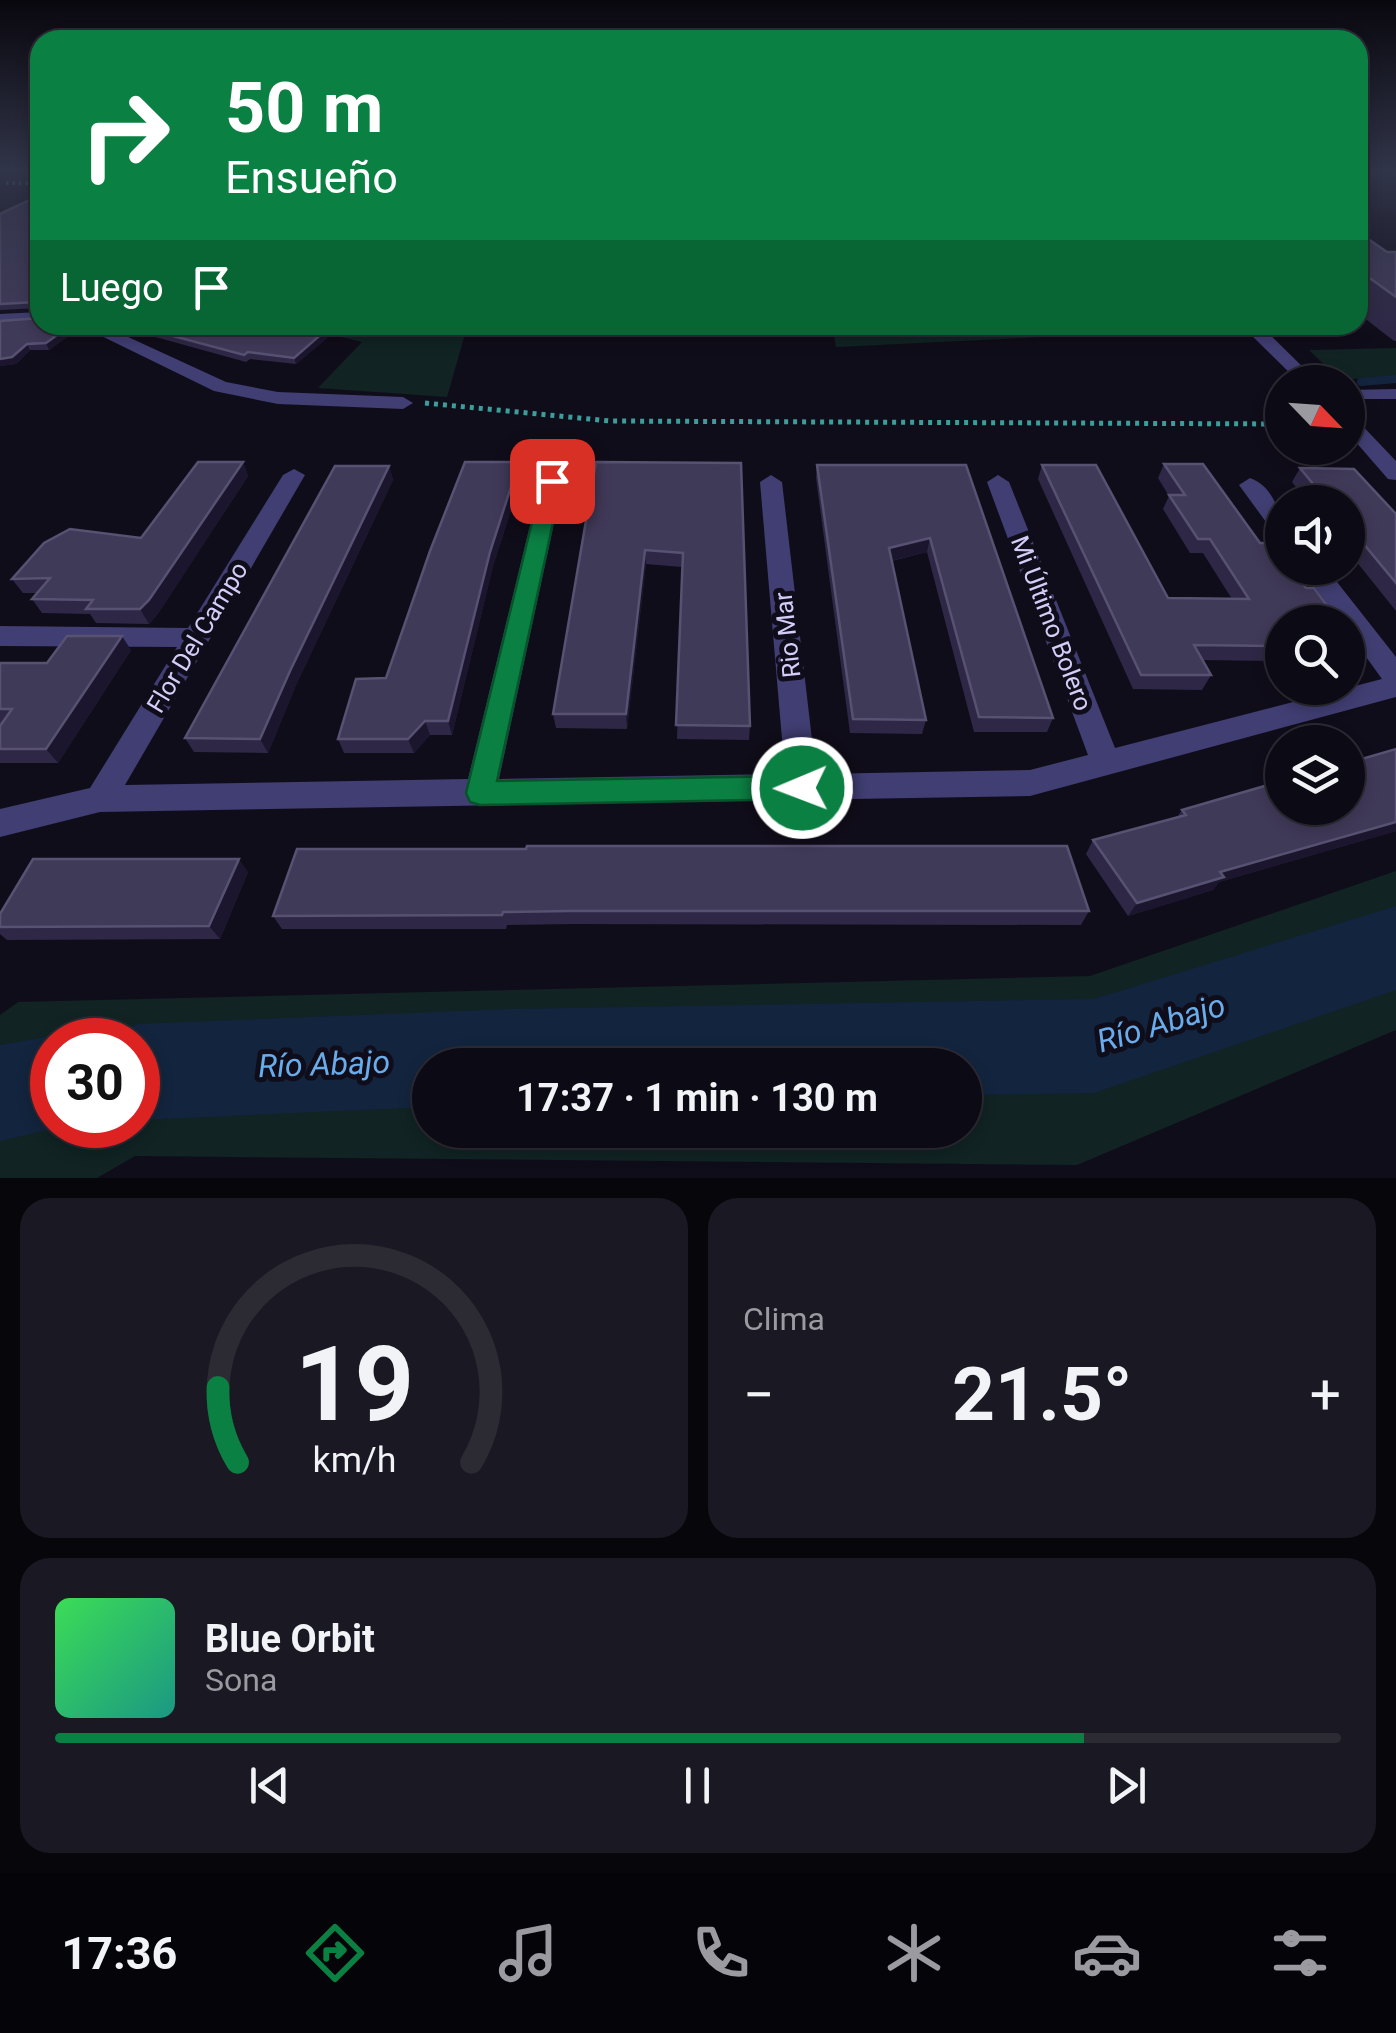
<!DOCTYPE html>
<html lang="es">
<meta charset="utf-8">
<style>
:root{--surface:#0c0a14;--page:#1a1822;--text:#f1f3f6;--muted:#9a9aa0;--line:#2c2b34;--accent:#0b8043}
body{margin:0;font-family:Roboto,sans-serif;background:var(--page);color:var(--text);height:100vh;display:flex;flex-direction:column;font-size:38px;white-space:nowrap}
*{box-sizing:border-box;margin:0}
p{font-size:32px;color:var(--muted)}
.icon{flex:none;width:55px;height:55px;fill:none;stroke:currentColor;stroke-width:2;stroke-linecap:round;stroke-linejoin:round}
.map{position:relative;height:1178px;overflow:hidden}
.panel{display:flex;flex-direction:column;gap:20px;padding:20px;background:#07060b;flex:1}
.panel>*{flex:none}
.hud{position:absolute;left:30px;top:30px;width:1338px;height:305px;border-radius:30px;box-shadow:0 5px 15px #0003,0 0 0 2px var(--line);background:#0b8043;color:#fff;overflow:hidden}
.needle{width:65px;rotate:115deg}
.tools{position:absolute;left:1265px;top:365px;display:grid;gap:20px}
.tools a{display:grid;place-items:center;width:100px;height:100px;border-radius:50%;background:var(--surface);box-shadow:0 5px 15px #0003,0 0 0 2px var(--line);font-size:50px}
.speed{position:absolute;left:30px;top:1018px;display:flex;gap:20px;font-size:50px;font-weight:700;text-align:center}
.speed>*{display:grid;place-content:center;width:130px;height:130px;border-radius:50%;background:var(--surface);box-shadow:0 5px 15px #0003,0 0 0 2px var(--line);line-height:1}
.speed .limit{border:15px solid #d22;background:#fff;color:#111}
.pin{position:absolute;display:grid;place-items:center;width:85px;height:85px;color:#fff;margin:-42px;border-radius:20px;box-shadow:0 5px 15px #0006}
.me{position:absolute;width:110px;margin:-55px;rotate:269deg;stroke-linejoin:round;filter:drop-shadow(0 0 8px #0008)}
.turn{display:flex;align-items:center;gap:35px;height:210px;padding:0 30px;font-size:45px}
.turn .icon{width:130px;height:130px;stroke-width:2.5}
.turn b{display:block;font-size:70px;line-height:85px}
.then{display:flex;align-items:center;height:95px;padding:0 30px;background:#0003;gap:20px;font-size:38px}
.big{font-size:75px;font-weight:700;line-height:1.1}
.panel .card{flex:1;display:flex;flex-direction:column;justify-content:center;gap:15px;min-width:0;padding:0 35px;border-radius:30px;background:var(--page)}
.panel .dial{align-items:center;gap:0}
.dial svg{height:260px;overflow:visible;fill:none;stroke:var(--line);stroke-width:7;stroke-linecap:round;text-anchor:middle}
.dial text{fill:var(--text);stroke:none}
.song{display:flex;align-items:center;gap:30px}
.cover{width:120px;height:120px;border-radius:15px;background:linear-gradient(135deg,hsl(130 70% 55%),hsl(170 70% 35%))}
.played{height:10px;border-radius:5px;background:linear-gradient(90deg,var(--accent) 80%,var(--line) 80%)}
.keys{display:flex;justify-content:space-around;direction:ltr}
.heat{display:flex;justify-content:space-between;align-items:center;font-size:55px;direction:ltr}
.panel .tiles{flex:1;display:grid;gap:20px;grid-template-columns:1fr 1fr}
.card:last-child{grid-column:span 2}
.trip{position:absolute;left:412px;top:1048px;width:570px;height:100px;border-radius:50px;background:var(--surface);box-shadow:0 5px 15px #0003,0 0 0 2px var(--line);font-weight:700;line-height:100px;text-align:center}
.dock{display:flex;height:160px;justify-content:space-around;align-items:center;background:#050408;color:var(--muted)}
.dock .icon{width:70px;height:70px}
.dock .on{color:var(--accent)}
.dock b{font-size:45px;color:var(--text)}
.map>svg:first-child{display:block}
.green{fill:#112323;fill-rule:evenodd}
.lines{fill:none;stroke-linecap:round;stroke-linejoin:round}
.stream{stroke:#13243e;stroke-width:8}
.river{fill:#13243e;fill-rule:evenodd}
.path-far1{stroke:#3c9e9a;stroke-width:4;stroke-dasharray:2.5 4;stroke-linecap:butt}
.path{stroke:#3c9e9a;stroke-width:5;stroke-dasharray:4 5;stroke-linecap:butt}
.service{fill:#413e73;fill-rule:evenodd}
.minor{fill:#413e73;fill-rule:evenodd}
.wall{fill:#2e2846}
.shaded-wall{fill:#1b162d}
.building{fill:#403a59;stroke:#575172;stroke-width:2.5}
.route{fill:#0b8043;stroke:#07532c;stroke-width:2.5}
.labels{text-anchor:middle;stroke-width:10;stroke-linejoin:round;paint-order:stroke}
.street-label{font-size:25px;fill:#d3cdf8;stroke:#100d1a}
.near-water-label{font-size:32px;font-style:italic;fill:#69aceb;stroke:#100d1a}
</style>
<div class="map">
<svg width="1396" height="1178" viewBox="0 0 1396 1178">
<rect width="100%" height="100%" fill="#100d1a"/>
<g class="green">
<polygon points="291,325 457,325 465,334 447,397 318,388 362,342"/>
<polygon points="832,325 1204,325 1209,329 836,347"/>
<polygon points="1396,348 1396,376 1340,380 1309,350"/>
<path d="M1396 871V1030L1077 1165 135 1156 97 1178H0V1015L18 1002 1090 976ZM138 1040V1125H52V1040ZM965 1065V1130H430V1065Z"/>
</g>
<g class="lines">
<polyline class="stream" points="1361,382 1396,379"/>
<g class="river">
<polygon points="1396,906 1396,990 1094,1093 965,1095 965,1065 430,1065 430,1107 138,1120 138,1040 104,1040 138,1024 511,1009 1094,999"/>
<polygon points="52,1036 62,1040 52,1040 52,1125 69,1125 0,1141 0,1045"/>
</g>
<polyline class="path-far1" points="6,183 40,183"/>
<g class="path">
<polyline points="475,325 536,325"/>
<polyline points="425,403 610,421 1282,424"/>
</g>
<polygon class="service" points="1396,389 1396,399 1348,399 1348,390"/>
<g class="minor">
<polygon points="40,312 40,322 0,324 0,314"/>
<polygon points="79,325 102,325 226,382 278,392 403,397 413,403 403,409 278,404 214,391"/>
<polygon points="1241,325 1260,325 1318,382 1299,382"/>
<polygon points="1348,416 1355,418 1396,461 1396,480 1388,479 1348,433"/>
<polygon points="294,469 305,475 125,785 468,779 541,481 552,474 563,481 499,779 785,774 760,482 771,475 782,482 816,774 1030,770 1088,755 987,482 998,475 1009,482 1115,748 1382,679 1348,632 1348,622 1340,622 1301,568 1326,568 1396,657 1396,697 1030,796 100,812 0,837 0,809 90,788 177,647 0,646 0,626 188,628 283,475"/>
<path d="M1250 478C1273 486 1282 514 1282 535L1274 533 1239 485Z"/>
</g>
</g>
<g class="wall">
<polygon points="40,195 40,308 0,310 0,214"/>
<polygon points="1358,232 1387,252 1396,252 1396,341 1394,341 1358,313"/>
<polygon points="0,321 40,325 77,325 78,329 49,350 30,350 16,364 0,366"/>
<polygon points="112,325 296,325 327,338 296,364 250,359 246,362"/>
<polygon points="243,462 248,476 157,615 149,624 96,623 90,614 42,613 32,599 37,593 23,593 12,579 141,538"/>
<polygon points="519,462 522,476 493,566 452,735 430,735 414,753 344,753 338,739 386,678"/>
<polygon points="596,462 741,463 750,726 749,740 677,739 682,567 646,564 627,729 556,728 553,714"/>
<polygon points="1164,464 1282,622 1282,661 1202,660 1211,675 1202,690 1133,689 1038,479 1042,465 1168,598 1232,599 1203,553 1190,553 1163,509 1169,496 1158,478"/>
<polygon points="817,465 966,465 1053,718 1047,732 974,732 927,552 892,561 926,720 922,734 850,733 816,478"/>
<polygon points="389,466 393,480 296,685 268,753 194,752 185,738"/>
<polygon points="1300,468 1396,514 1396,611 1348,551 1348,502 1308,502 1292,482"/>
<polygon points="131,650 58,763 0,763 0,726 2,723 0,723 0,663 47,663"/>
<polygon points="1396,749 1396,831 1219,882 1213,890 1128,916 1086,854 1093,840 1177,817 1182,810"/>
<polygon points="297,849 1089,911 1081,925 572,924 507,925 506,929 282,929 273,916"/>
<polygon points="248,872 220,939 7,940 0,934 0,914"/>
</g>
<g class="shaded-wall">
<polygon points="71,325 77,325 78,329 49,350 46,343"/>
<polygon points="325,331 327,338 296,364 294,358"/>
<polygon points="27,344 30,350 16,364 0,366 0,359"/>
<polygon points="243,462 248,476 157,615 149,624 140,609"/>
<polygon points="519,462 522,476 493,566 452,735 448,721 490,552"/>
<polygon points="389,466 393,480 296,685 268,753 260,739 290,671"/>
<polygon points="930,538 927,552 886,562 889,548"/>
<polygon points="645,550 646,564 627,729 626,714"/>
<polygon points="122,636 131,650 58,763 46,749"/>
<polygon points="425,721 430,735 414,753 408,739"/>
<polygon points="1396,822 1396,831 1219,882 1213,890 1128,916 1137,903 1220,872"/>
<polygon points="239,859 248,872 220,939 209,926"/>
</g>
<g class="building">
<polygon points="40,195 40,305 36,302 0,304 0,214"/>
<polygon points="1358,232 1387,252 1396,252 1396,297 1364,274 1358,274"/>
<polygon points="40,311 40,325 71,325 46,343 27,344 12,357 0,359 0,321 39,318"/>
<polygon points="132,325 296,325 325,331 294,358 248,352 244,355"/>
<polygon points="198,462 243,462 149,600 140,609 86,609 93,600 32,599 50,578 12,579 44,543 70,529 141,538"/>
<polygon points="465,462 519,462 490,552 448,721 425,721 408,739 338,739 356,679 386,678 430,551"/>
<polygon points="596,462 741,463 750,726 676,725 683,553 645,550 626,714 553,714"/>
<polygon points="1164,464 1203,464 1260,543 1272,543 1282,557 1282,568 1291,568 1306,588 1314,588 1339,622 1282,622 1282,646 1194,645 1211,675 1141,675 1042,465 1096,465 1168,598 1249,599 1210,539 1198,539 1169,495 1185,495"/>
<polygon points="817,465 966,465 1053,718 979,717 930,538 889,548 926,720 853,719"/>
<polygon points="335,466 389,466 290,671 260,739 185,738"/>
<polygon points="1300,468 1354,469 1396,514 1396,583 1348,525 1348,502 1328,502"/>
<polygon points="67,636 122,636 46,749 0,749 0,726 12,709 0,709 0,663 47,663"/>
<polygon points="1396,749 1396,822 1220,872 1224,877 1137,903 1093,840 1186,815 1182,810 1282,781 1282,808 1348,808 1348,763"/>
<polygon points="527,846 1067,846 1089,911 569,911 503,912 502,915 273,916 297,849 526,849"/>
<polygon points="33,859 239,859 209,926 0,927 0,914"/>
</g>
<linearGradient id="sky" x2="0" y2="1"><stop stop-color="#09070e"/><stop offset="0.51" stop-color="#313549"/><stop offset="1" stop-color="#313549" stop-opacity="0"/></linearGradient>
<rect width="1396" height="335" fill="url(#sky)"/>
<polygon class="route" points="552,475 562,481 497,781 802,776 812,779 816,788 812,796 802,799 480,805 470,802 466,793 542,481"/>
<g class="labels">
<g class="street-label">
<text transform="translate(1052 623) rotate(69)" y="9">Mi Último Bolero</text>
<text transform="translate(787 635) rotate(-96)" y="9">Rio Mar</text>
<text transform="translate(197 637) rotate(-59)" y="9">Flor Del Campo</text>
</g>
<g class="near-water-label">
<text transform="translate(1161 1023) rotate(-17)" y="11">Río Abajo</text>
<text transform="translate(324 1064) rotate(-2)" y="11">Río Abajo</text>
</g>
</g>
</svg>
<div class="tools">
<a><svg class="needle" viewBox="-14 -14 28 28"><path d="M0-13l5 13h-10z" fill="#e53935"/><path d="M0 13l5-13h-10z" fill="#9a9aa0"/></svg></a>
<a><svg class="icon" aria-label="sound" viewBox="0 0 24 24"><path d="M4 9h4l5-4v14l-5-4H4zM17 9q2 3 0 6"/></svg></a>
<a><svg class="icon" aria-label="search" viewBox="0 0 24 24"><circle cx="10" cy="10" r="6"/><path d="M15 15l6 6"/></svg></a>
<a><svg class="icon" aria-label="layers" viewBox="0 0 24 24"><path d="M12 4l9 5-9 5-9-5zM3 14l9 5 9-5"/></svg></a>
</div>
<div class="speed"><div class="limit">30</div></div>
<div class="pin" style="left:552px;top:481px;background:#d93025"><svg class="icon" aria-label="arrive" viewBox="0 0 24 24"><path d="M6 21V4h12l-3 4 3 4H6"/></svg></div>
<svg class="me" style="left:802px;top:788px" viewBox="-20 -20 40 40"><circle r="17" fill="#0b8043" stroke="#fff" stroke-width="3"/><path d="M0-11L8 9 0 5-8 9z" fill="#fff"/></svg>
<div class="trip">17:37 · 1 min · 130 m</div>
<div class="hud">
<div class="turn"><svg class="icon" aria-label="right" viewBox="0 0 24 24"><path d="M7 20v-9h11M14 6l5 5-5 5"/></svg><div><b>50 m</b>Ensueño</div></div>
<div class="then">Luego<svg class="icon" aria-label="arrive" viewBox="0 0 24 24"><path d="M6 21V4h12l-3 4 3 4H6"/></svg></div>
</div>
</div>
<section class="panel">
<div class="tiles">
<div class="card dial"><svg viewBox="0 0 100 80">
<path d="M14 69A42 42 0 1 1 86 69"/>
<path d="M14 69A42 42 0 0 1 8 46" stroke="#0b8043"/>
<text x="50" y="56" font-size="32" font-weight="700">19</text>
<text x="50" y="72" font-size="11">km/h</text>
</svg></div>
<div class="card"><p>Clima</p>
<div class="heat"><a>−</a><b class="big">21.5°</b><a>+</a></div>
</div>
<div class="card">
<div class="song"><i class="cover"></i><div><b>Blue Orbit</b><p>Sona</p></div></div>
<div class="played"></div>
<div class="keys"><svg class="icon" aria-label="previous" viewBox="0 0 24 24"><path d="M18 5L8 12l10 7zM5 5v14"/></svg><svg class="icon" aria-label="pause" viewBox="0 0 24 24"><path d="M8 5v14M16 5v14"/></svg><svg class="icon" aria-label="next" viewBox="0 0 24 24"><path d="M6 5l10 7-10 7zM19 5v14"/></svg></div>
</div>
</div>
</section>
<nav class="dock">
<b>17:36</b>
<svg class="icon on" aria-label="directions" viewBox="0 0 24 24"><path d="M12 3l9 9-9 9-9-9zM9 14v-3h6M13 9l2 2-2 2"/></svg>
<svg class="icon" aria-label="music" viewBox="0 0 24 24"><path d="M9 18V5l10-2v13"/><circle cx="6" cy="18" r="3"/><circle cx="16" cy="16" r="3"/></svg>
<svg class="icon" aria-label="phone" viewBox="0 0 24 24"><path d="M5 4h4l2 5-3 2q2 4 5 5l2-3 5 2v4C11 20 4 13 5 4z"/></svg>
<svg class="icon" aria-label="climate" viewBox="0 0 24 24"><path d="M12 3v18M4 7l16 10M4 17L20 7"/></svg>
<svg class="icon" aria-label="car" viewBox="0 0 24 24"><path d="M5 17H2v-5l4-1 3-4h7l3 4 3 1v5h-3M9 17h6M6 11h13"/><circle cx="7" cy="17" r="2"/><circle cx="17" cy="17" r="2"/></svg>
<svg class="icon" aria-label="filters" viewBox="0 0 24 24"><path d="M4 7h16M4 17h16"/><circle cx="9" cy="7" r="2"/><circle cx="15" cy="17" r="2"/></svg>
</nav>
